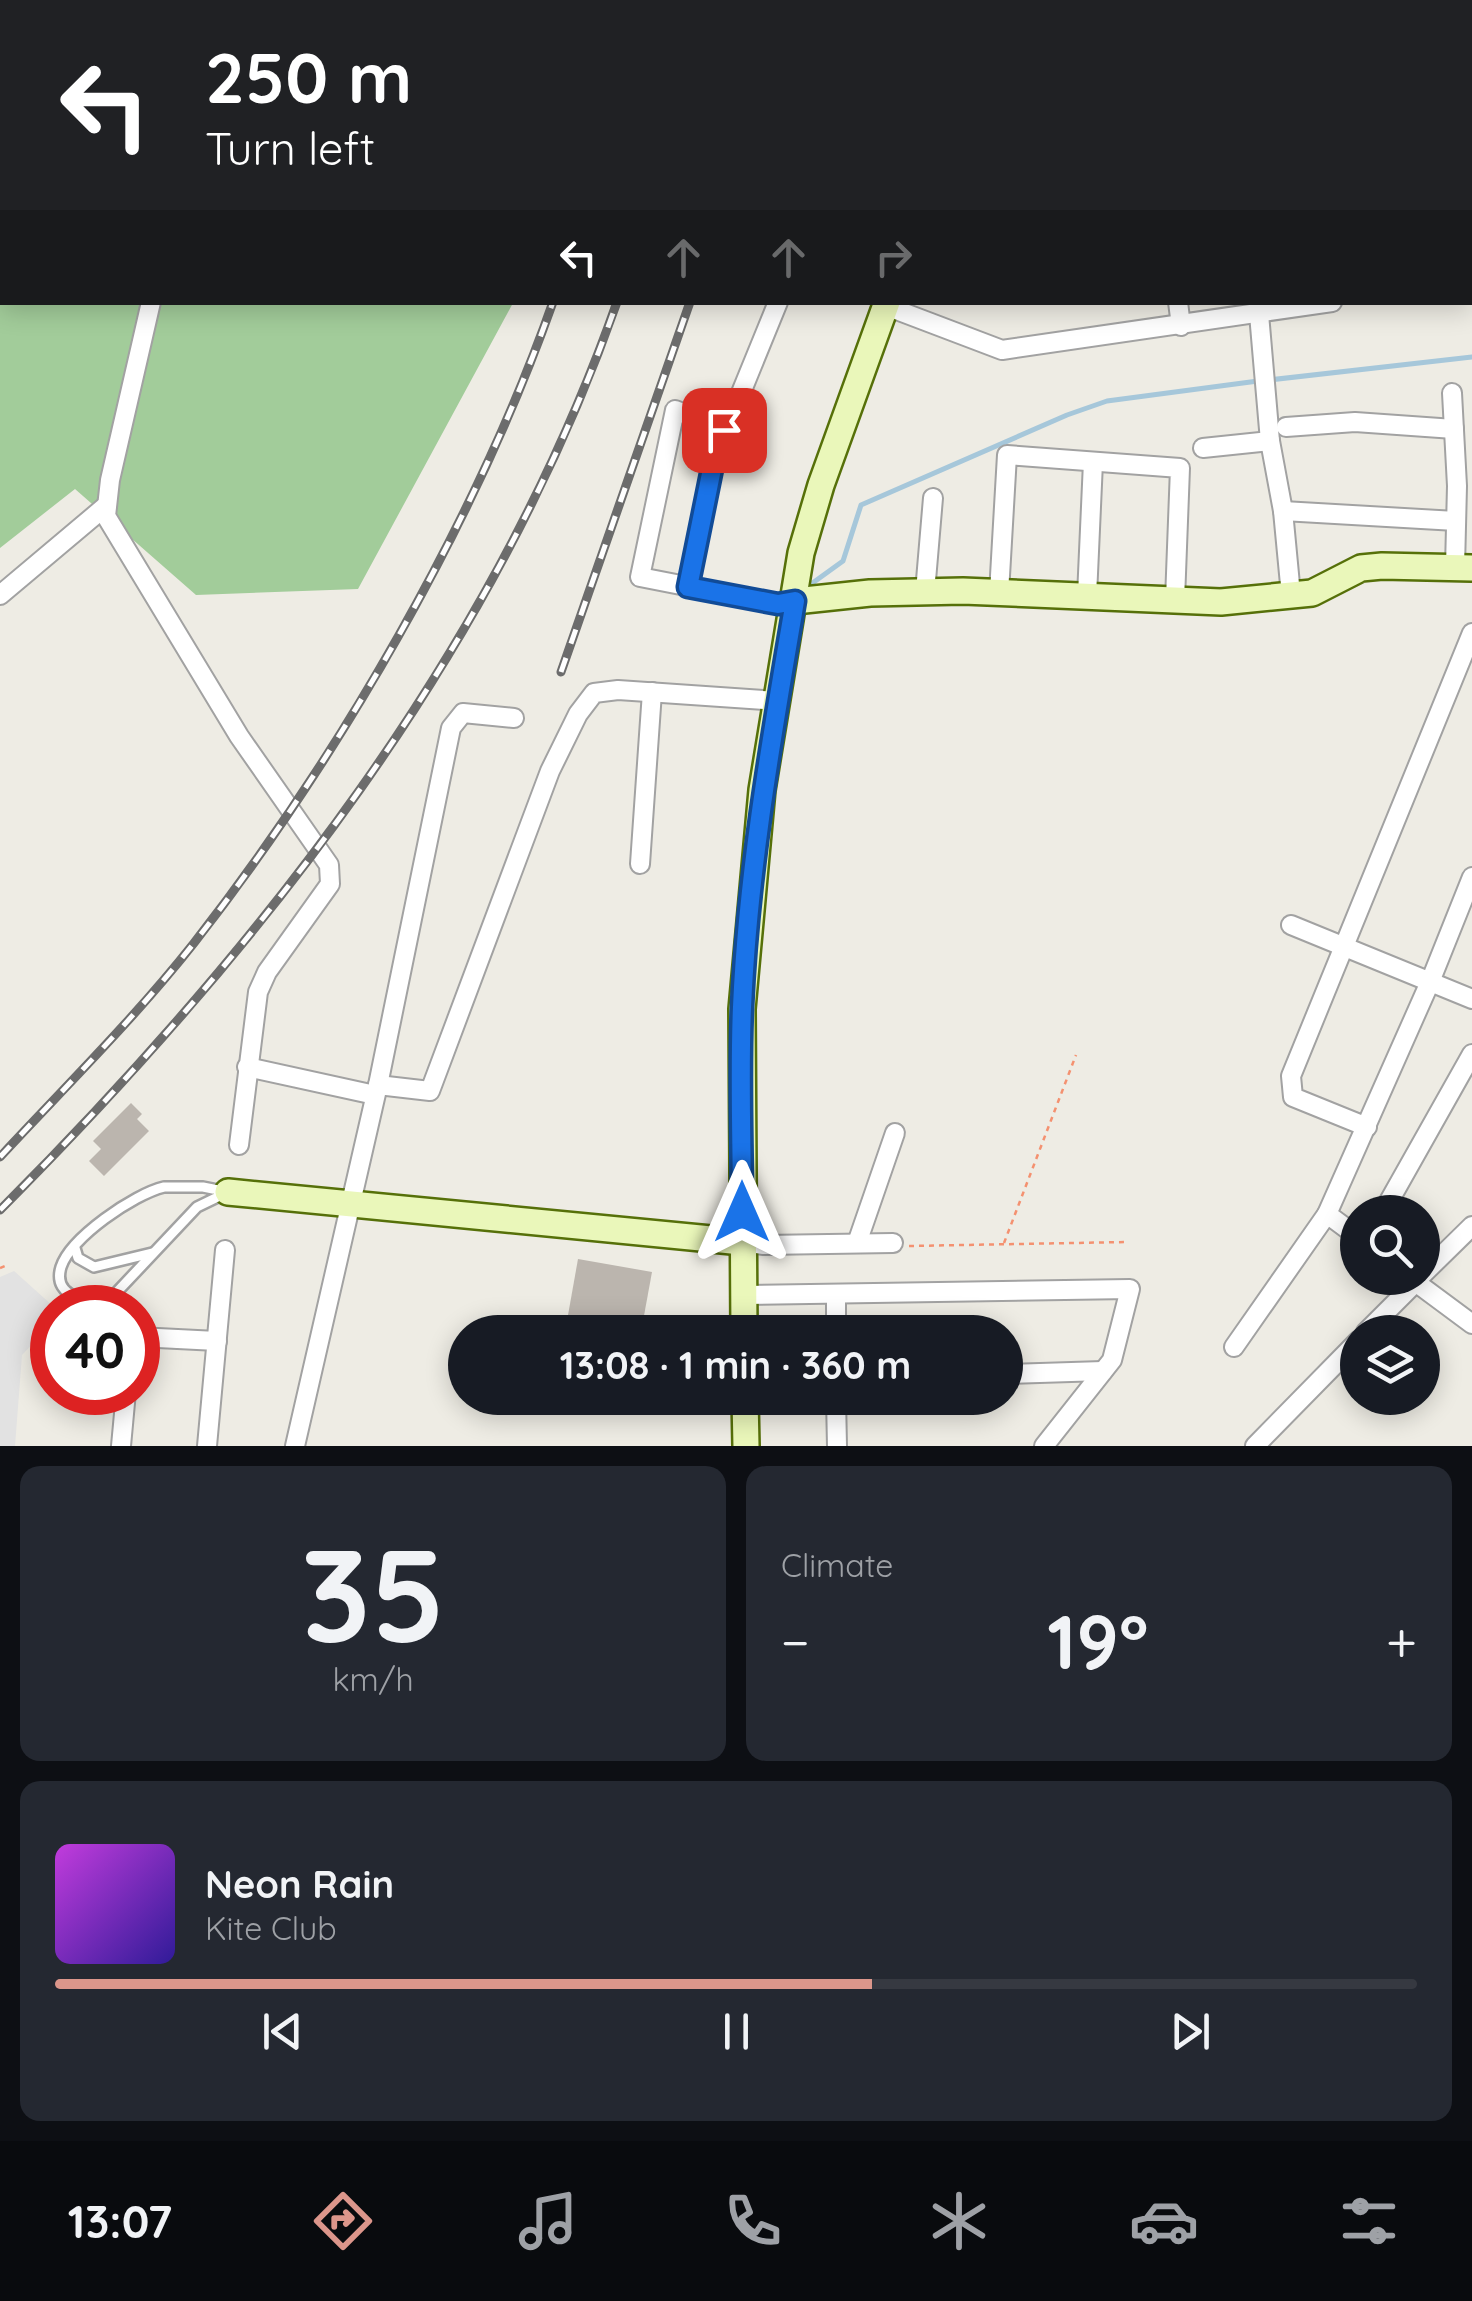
<!DOCTYPE html>
<meta charset="utf-8">
<style>
:root{--surface:#171b24;--page:#242831;--text:#f1f3f6;--muted:#9ea1a6;--line:#363941;--accent:#dc968b}
body{margin:0;font-family:Quicksand,sans-serif;background:var(--page);color:var(--text);height:100vh;display:flex;flex-direction:column;font-size:38px;white-space:nowrap}
*{box-sizing:border-box;margin:0}
p{font-size:32px;color:var(--muted)}
.icon{flex:none;width:55px;height:55px;fill:none;stroke:currentColor;stroke-width:2;stroke-linecap:round;stroke-linejoin:round}
.map{position:relative;height:1446px;overflow:hidden}
.drawer{display:flex;flex-direction:column;gap:20px;padding:20px;background:#0d0f14;flex:1}
.drawer>*{flex:none}
.banner{position:absolute;left:0px;top:0px;width:1472px;height:305px;box-shadow:0 5px 25px #0003;background:#202124;color:#fff;overflow:hidden}
.controls{position:absolute;left:1340px;top:1195px;display:grid;gap:20px}
.controls a{display:grid;place-items:center;width:100px;height:100px;border-radius:50%;background:var(--surface);box-shadow:0 5px 25px #0003;font-size:50px}
.speed{position:absolute;left:30px;top:1285px;display:flex;gap:20px;font-size:50px;font-weight:700;text-align:center}
.speed>*{display:grid;place-content:center;width:130px;height:130px;border-radius:50%;background:var(--surface);box-shadow:0 5px 25px #0003;line-height:1}
.speed .limit{border:15px solid #d22;background:#fff;color:#111}
.pin{position:absolute;display:grid;place-items:center;width:85px;height:85px;color:#fff;margin:-42px;border-radius:20px;box-shadow:0 5px 15px #0006}
.me{position:absolute;width:110px;margin:-55px;rotate:0deg;stroke-linejoin:round;filter:drop-shadow(0 0 8px #0008)}
.turn{display:flex;align-items:center;gap:35px;height:210px;padding:0 40px;font-size:45px}
.turn .icon{width:130px;height:130px;stroke-width:2.5}
.turn b{display:block;font-size:70px;line-height:85px}
.lanes{display:flex;align-items:center;height:95px;padding:0 40px;background:#0003;justify-content:center;gap:50px;direction:ltr}
.lanes .off{opacity:.35}
.big{font-size:75px;font-weight:700;line-height:1.1}
.drawer .tile{flex:1;display:flex;flex-direction:column;justify-content:center;gap:15px;min-width:0;padding:0 35px;border-radius:20px;background:var(--page)}
.drawer .dial{align-items:center;gap:0}
.dial b{font-size:130px;line-height:1}
.song{display:flex;align-items:center;gap:30px}
.cover{width:120px;height:120px;border-radius:15px;background:linear-gradient(135deg,hsl(290 70% 55%),hsl(250 70% 35%))}
.played{height:10px;border-radius:5px;background:linear-gradient(90deg,var(--accent) 60%,var(--line) 60%)}
.keys{display:flex;justify-content:space-around;direction:ltr}
.heat{display:flex;justify-content:space-between;align-items:center;font-size:55px;direction:ltr}
.drawer .tiles{flex:1;display:grid;gap:20px;grid-template-columns:1fr 1fr}
.tile:last-child{grid-column:span 2}
.trip{position:absolute;left:448px;top:1315px;width:575px;height:100px;border-radius:50px;background:var(--surface);box-shadow:0 5px 25px #0003;font-weight:700;line-height:100px;text-align:center}
.tab-bar{display:flex;height:160px;justify-content:space-around;align-items:center;background:#090b0e;color:var(--muted)}
.tab-bar .icon{width:70px;height:70px}
.tab-bar .current{color:var(--accent)}
.tab-bar b{font-size:45px;color:var(--text)}
.map>svg:first-child{display:block}
.forest{fill:#a2cc9a}
.parking{fill:#e2e2e2}
.lines{fill:none;stroke-linecap:round;stroke-linejoin:round}
.stream{stroke:#a6c7da;stroke-width:5}
.building{fill:#bbb5ae}
.lane-casing{stroke:#a2a2a2;stroke-width:14}
.street-casing{stroke:#a2a2a2;stroke-width:22}
.secondary-casing{stroke:#567009;stroke-width:30}
.path{stroke:#f49170;stroke-width:2.5;stroke-dasharray:5 5;stroke-linecap:butt}
.lane{stroke:#fff;stroke-width:9}
.street{stroke:#fff;stroke-width:18}
.secondary{stroke:#eaf7ba;stroke-width:25}
.rail-casing{stroke:#6c6c6c;stroke-width:9}
.rail{stroke:#fff;stroke-width:5;stroke-dasharray:15;stroke-linecap:butt}
.route-casing{stroke:#114b97;stroke-width:25}
.route{stroke:#1a73e8;stroke-width:18}
</style>
<div class="map">
<svg width="1472" height="1446" viewBox="0 0 1472 1446">
<rect width="100%" height="100%" fill="#eeece4"/>
<polygon class="forest" points="0,0 617,0 2,2 2,302 513,303 358,589 196,595 75,489 0,548"/>
<polygon class="parking" points="14,1271 54,1307 52,1323 22,1355 15,1446 0,1446 0,1277"/>
<g class="lines">
<g class="stream">
<polyline points="1269,380 1472,357"/>
<polyline points="807,587 843,561 861,505 1067,415 1107,401 1258,381"/>
</g>
</g>
<g class="building">
<polygon points="131,1103 142,1114 137,1119 149,1131 104,1176 89,1161 101,1149 93,1141"/>
<polygon points="578,1259 652,1272 641,1332 565,1332"/>
</g>
<g class="lines">
<g class="lane-casing">
<g id="lane">
<path d="M164 1187H203L228 1192 197 1207 115 1294C95 1305 51 1300 61 1267 70 1238 134 1194 164 1187Z"/>
<polyline points="75,1248 78,1258 94,1267 152,1253"/>
</g>
</g>
<g class="street-casing">
<g id="street">
<polyline points="963,0 969,2"/>
<polyline points="1445,0 1451,2"/>
<polyline points="217,2 218,0"/>
<polyline points="1470,10 1472,11"/>
<polyline points="1470,104 1472,105"/>
<polyline points="1470,262 1472,258"/>
<polyline points="151,302 110,480 106,516 239,736 329,865 330,884 267,972 258,992 239,1145"/>
<polyline points="1178,302 1181,326"/>
<polyline points="886,306 1002,350 1332,302"/>
<polyline points="1259,314 1270,441 1283,511 1291,595"/>
<polyline points="1452,393 1457,486 1455,567"/>
<polyline points="1286,427 1355,422 1454,429"/>
<polyline points="724,429 675,410 640,577 778,604 795,601"/>
<polyline points="1203,448 1270,441"/>
<polyline points="1283,511 1456,521"/>
<polyline points="688,587 714,459 778,302"/>
<polyline points="925,592 933,498"/>
<polyline points="999,593 1007,455 1180,468 1175,600"/>
<polyline points="0,595 107,505"/>
<polyline points="1087,596 1093,462"/>
<polyline points="640,864 652,692"/>
<polyline points="1291,925 1472,999"/>
<polyline points="247,1067 375,1095"/>
<polyline points="378,1085 430,1091 550,771 578,714 594,693 618,690 778,701"/>
<polyline points="1367,1127 1293,1097 1291,1076 1472,633"/>
<polyline points="1383,1212 1472,1054"/>
<polyline points="1358,1237 1327,1214 1430,982 1472,877"/>
<polyline points="742,1242 764,1245 893,1243"/>
<polyline points="857,1243 895,1133"/>
<polyline points="1422,1275 1472,1226"/>
<polyline points="1410,1278 1472,1324"/>
<polyline points="836,1294 836,1332"/>
<polyline points="743,1295 1130,1289 1112,1360 1044,1446"/>
<polyline points="1366,1332 1420,1278"/>
<polyline points="138,1337 217,1341"/>
<polyline points="1234,1347 1327,1214"/>
<polyline points="1005,1374 1103,1371"/>
<polyline points="836,1398 837,1446"/>
<polyline points="121,1446 126,1392"/>
<polyline points="207,1446 225,1250"/>
<polyline points="295,1446 378,1085 451,728 463,713 514,718"/>
<polyline points="1255,1446 1358,1341"/>
</g>
</g>
<g class="secondary-casing">
<g id="secondary">
<polyline points="1008,2 1009,0"/>
<polyline points="795,601 870,593 963,591 1221,602 1312,593 1361,568 1382,566 1472,568"/>
<polyline points="228,1192 742,1242"/>
<polyline points="744,1332 742,1009 762,790 801,553 821,485 887,302"/>
<polyline points="745,1398 746,1446"/>
</g>
</g>
<g class="path">
<polyline points="1004,1243 1076,1055"/>
<polyline points="909,1246 1127,1242"/>
<polyline points="0,1268 7,1265"/>
</g>
<use href="#lane" class="lane"/>
<use href="#street" class="street"/>
<use href="#secondary" class="secondary"/>
<g class="rail-casing">
<g id="rail">
<polyline points="651,2 651,0"/>
<polyline points="714,2 715,0"/>
<polyline points="783,2 784,0"/>
<polyline points="561,672 690,302"/>
<path d="M0 1157C65 1087 134 1019 194 943 338 759 475 523 553 302"/>
<path d="M0 1210C259 950 494 653 617 302"/>
</g>
</g>
<use href="#rail" class="rail"/>
</g>
<g class="lines">
<g class="route-casing">
<path id="route" d="M724 430 714 459 688 587 778 604 795 601C772 736 748 870 742 1007 739 1076 742 1144 742 1212"/>
</g>
<use href="#route" class="route"/>
</g>
</svg>
<div class="controls">
<a><svg class="icon" aria-label="search" viewBox="0 0 24 24"><circle cx="10" cy="10" r="6"/><path d="M15 15l6 6"/></svg></a>
<a><svg class="icon" aria-label="layers" viewBox="0 0 24 24"><path d="M12 4l9 5-9 5-9-5zM3 14l9 5 9-5"/></svg></a>
</div>
<div class="speed"><div class="limit">40</div></div>
<div class="pin" style="left:724px;top:430px;background:#d93025"><svg class="icon" aria-label="arrive" viewBox="0 0 24 24"><path d="M6 21V4h12l-3 4 3 4H6"/></svg></div>
<svg class="me" style="left:742px;top:1212px" viewBox="-20 -20 40 40"><path d="M0-17L14 15 0 8-14 15z" fill="#1a73e8" stroke="#fff" stroke-width="4"/></svg>
<div class="trip">13:08 · 1 min · 360 m</div>
<div class="banner">
<div class="turn"><svg class="icon" aria-label="left" viewBox="0 0 24 24"><path d="M17 20v-9H6M10 6l-5 5 5 5"/></svg><div><b>250 m</b>Turn left</div></div>
<div class="lanes"><svg class="icon" aria-label="left" viewBox="0 0 24 24"><path d="M17 20v-9H6M10 6l-5 5 5 5"/></svg><svg class="icon off" aria-label="ahead" viewBox="0 0 24 24"><path d="M12 20V5M6 11l6-6 6 6"/></svg><svg class="icon off" aria-label="ahead" viewBox="0 0 24 24"><path d="M12 20V5M6 11l6-6 6 6"/></svg><svg class="icon off" aria-label="right" viewBox="0 0 24 24"><path d="M7 20v-9h11M14 6l5 5-5 5"/></svg></div>
</div>
</div>
<section class="drawer">
<div class="tiles">
<div class="tile dial"><b>35</b><p>km/h</p></div>
<div class="tile"><p>Climate</p>
<div class="heat"><a>−</a><b class="big">19°</b><a>+</a></div>
</div>
<div class="tile">
<div class="song"><i class="cover"></i><div><b>Neon Rain</b><p>Kite Club</p></div></div>
<div class="played"></div>
<div class="keys"><svg class="icon" aria-label="previous" viewBox="0 0 24 24"><path d="M18 5L8 12l10 7zM5 5v14"/></svg><svg class="icon" aria-label="pause" viewBox="0 0 24 24"><path d="M8 5v14M16 5v14"/></svg><svg class="icon" aria-label="next" viewBox="0 0 24 24"><path d="M6 5l10 7-10 7zM19 5v14"/></svg></div>
</div>
</div>
</section>
<nav class="tab-bar">
<b>13:07</b>
<svg class="icon current" aria-label="directions" viewBox="0 0 24 24"><path d="M12 3l9 9-9 9-9-9zM9 14v-3h6M13 9l2 2-2 2"/></svg>
<svg class="icon" aria-label="music" viewBox="0 0 24 24"><path d="M9 18V5l10-2v13"/><circle cx="6" cy="18" r="3"/><circle cx="16" cy="16" r="3"/></svg>
<svg class="icon" aria-label="phone" viewBox="0 0 24 24"><path d="M5 4h4l2 5-3 2q2 4 5 5l2-3 5 2v4C11 20 4 13 5 4z"/></svg>
<svg class="icon" aria-label="climate" viewBox="0 0 24 24"><path d="M12 3v18M4 7l16 10M4 17L20 7"/></svg>
<svg class="icon" aria-label="car" viewBox="0 0 24 24"><path d="M5 17H2v-5l4-1 3-4h7l3 4 3 1v5h-3M9 17h6M6 11h13"/><circle cx="7" cy="17" r="2"/><circle cx="17" cy="17" r="2"/></svg>
<svg class="icon" aria-label="filters" viewBox="0 0 24 24"><path d="M4 7h16M4 17h16"/><circle cx="9" cy="7" r="2"/><circle cx="15" cy="17" r="2"/></svg>
</nav>
